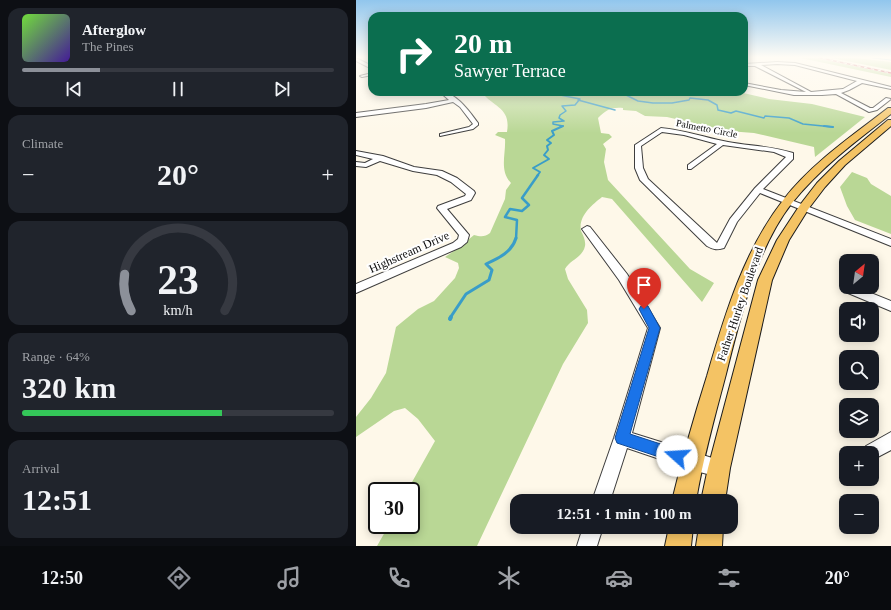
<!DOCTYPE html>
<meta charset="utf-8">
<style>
:root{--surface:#171b24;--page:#20242c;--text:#f1f3f6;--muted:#9ea1a6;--line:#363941;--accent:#8c9099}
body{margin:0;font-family:"Times New Roman",serif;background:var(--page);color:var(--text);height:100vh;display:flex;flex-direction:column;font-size:15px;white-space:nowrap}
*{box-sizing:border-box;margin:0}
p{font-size:13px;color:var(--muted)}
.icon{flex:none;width:22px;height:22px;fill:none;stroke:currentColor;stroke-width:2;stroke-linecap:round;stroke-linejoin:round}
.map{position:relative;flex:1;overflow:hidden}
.details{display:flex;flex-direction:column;gap:8px;padding:8px;background:#0d0f14;width:356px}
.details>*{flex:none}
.top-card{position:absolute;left:12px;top:12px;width:380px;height:84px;border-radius:12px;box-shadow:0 2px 10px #0003;background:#0b6e4f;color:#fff;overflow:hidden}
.needle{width:26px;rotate:29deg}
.controls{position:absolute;left:483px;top:254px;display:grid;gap:8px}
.controls a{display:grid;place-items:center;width:40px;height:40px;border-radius:8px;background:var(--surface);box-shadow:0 2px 10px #0003;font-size:20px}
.speed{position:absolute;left:12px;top:482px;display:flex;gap:8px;font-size:20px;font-weight:700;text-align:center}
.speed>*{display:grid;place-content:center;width:52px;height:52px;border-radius:50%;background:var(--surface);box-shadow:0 2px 10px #0003;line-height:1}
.speed .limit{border:2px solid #111;border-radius:6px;background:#fff;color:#111}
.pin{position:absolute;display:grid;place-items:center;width:34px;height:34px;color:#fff;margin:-41px -17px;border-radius:50% 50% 50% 0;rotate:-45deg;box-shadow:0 0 4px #0007}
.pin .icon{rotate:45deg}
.me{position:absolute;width:44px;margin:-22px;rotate:289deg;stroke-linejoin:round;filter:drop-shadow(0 0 3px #0008)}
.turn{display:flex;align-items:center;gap:14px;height:84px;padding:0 20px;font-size:18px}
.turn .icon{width:52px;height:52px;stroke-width:2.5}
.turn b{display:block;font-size:28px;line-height:34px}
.big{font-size:30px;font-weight:700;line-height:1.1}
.details .card{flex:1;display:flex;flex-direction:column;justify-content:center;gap:6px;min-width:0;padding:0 14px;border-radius:12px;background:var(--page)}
.details .dial{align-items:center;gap:0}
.dial svg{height:104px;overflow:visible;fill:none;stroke:var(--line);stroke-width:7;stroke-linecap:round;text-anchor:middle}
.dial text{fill:var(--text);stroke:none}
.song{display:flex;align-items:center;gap:12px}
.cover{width:48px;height:48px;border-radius:6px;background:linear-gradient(135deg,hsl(100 70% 55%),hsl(260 70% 35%))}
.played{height:4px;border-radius:2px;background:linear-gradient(90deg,var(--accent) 25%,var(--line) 25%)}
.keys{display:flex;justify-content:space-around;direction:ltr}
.heat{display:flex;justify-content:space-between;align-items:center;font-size:22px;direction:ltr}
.charge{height:6px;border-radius:3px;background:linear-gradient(90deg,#34c759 64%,var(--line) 0)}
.trip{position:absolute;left:154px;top:494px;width:228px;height:40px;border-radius:12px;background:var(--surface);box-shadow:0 2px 10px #0003;font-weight:700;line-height:40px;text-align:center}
.tab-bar{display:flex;height:64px;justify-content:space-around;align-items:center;background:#090b0e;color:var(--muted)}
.tab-bar .icon{width:28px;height:28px}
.tab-bar .active{color:var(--accent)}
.tab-bar b{font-size:18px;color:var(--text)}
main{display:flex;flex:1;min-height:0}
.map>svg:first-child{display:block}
.forest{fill:#b9d795}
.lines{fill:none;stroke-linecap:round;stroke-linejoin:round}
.stream-far5{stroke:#399dc8;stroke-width:1}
.stream-far4{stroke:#399dc8;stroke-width:1.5}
.stream-far3{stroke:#399dc8;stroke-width:2}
.stream-far2{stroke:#399dc8;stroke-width:2.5}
.stream-far1{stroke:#399dc8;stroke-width:3}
.stream{stroke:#399dc8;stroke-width:4}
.minor-casing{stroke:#3e3e3e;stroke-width:2}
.major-casing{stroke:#1c1c1c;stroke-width:2}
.minor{fill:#fff;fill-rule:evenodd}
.major{fill:#f4c364;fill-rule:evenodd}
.rail-casing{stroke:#b6283d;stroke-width:1.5}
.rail{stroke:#fff;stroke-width:1;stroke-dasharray:3.5;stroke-linecap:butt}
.route{fill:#1a73e8;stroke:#114b97}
.labels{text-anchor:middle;stroke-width:4;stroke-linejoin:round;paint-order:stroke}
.far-street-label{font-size:10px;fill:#0b0b0b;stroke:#fff}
.street-label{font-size:12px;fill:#0b0b0b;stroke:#fff}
</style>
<main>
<section class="details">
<div class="card">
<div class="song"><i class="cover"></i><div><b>Afterglow</b><p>The Pines</p></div></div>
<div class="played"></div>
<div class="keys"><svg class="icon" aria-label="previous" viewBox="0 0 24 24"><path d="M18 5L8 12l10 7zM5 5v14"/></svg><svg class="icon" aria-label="pause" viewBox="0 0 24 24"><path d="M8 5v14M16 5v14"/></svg><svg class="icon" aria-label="next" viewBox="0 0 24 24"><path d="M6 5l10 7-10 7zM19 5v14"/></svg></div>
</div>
<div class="card"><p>Climate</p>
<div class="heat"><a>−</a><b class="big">20°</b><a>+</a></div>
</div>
<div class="card dial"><svg viewBox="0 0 100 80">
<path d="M14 69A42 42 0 1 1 86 69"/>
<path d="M14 69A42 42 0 0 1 9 41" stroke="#8c9099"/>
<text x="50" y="56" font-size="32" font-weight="700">23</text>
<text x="50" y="72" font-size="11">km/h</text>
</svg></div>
<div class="card"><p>Range · 64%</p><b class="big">320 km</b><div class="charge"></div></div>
<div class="card"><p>Arrival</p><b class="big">12:51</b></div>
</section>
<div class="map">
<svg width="535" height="546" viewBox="0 0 535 546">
<rect width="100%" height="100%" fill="#fef8e9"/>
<g class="forest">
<polygon points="440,57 455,57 535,74 535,77"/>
<polygon points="471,57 490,57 535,62 535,70"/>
<path d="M125 92H383L413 99 456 104 509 117 459 157 458 147 398 133 372 131 311 117 289 116 280 111 267 110V108C255 107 250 110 242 118L245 133 253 134 256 137 247 144 250 149 248 162 252 180 334 269 358 283 346 302 256 199 246 197C236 205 222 216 225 231 227 235 230 241 229 246 227 257 214 260 209 269L212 279 231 310 232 323 207 364 121 546H21L33 525H55V491H51L79 441 62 419 49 408 38 411 0 437V417L15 398 30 373 40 327 62 309 78 301 99 278 103 268 102 263 89 257 101 249 118 235C125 237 129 237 134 233L149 199 150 190 155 183C143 171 150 154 149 139L139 135 142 132H151C155 108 139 108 125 92Z"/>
<polygon points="496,172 511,178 515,184 535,196 535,234 499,220 491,206 484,187"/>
</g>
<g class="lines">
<polyline class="stream-far5" points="517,58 535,60"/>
<g class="stream-far4">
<polyline points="200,92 199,94 224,99 219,105 206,106 210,111 204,115 203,118 208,121 197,122 197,124 207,126 204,127"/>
<polyline points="216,92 270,95 282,101 297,103 316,103 333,100 334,98 352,100 361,105 362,110 375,113 380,111 408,118 409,116 433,118 447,124 477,127"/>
<polyline points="222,100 259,110"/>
</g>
<g class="stream-far3">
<polyline points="468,126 477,127"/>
<polyline points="181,176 184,172 177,168 193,159 188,155 192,150 191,146 195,143 191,140 198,135 196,131 207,126"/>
</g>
<polyline class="stream-far2" points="160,239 161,220 149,217 154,209 166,211 173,205 166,198 182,175"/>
<path class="stream-far1" d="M94 318 110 294 133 280 136 270 130 264C143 258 156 252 160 238"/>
<polyline class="stream" points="94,319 95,317"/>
<g class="minor-casing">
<g id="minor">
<polygon points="0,58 16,66 16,69 0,61"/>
<path d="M421 62 439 63 535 87V89L506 83 493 90 485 93 514 108H517L530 98 535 99 521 110 513 112 480 94 466 95H438L388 85V83L425 90 450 92 399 66H388V64ZM421 64 439 65 501 81 487 89 455 92 405 65Z"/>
<polygon points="16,73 16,75 6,77 4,76"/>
<path d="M84 92C100 92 113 111 122 123V125L117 129 84 136V134L113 127 117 124 104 107 97 102 70 108 0 117V113L70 104 93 100Z"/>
<path d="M305 128C328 130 350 138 372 142 394 146 415 146 437 153V159L407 189 535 239V246L404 193 381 222 368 248C361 250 358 250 351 246L284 180 279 168V145ZM306 132 328 135 361 144 332 165V169H335L367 145 418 152 430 157 399 188 374 219 361 243 292 179 287 168 285 146Z"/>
<polygon points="0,151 27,156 58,167 86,171 101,178 118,191 119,193 115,200 91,209 113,235 111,242 105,247 0,293 0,284 97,243 102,239 103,235 81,208 82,206 109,196 110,194 95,182 81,175 57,171 24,161 10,167 0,166 0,162 9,163 17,159 0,155"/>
<polygon points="231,226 234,227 271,274 304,328 276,433 369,462 372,468 369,474 363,477 336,470 271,448 254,501 236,501 258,438 292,328 263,280 226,229"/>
<polygon points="492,287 500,287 535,301 535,311 492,293 490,290"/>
<polygon points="535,432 535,450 516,460 516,453 508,452 510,446"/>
<polygon points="227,527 247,527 241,546 221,546"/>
</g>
</g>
<g class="major-casing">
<g id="major">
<path d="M532 108H535V114C500 141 464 168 436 203 400 249 384 318 370 374 359 416 347 458 340 501H316C326 459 338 417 351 376 369 314 388 250 428 199 456 163 496 136 532 108Z"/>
<polygon points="532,120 535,120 535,126 489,165 469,187 453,208 433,240 416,280 374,468 369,501 345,501 352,468 402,280 421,240 444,205 461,183 483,161"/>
<polygon points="313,527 337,527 335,546 309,546"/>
<polygon points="343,527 367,527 366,546 340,546"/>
</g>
</g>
<use href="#minor" class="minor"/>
<use href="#major" class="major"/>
<g class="rail-casing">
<polyline id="rail" points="460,57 535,73"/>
</g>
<use href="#rail" class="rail"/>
</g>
<linearGradient id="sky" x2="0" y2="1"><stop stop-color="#91c6ed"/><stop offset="0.43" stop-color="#fffcf5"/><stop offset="1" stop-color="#fffcf5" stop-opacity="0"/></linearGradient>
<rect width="535" height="133" fill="url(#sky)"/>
<polygon class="route" points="288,305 292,306 304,328 274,434 326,451 328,456 326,461 321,463 261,443 259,438 293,328 283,309 285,306"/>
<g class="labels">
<g class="far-street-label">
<text transform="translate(351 128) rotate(11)" y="4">Palmetto Circle</text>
</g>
<g class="street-label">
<text transform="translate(53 252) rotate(-24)" y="4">Highstream Drive</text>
<text transform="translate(384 304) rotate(-71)" y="4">Father Hurley Boulevard</text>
</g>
</g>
</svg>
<div class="controls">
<a><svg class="needle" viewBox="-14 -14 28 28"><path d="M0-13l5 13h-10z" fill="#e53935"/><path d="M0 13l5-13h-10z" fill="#9ea1a6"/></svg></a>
<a><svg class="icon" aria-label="sound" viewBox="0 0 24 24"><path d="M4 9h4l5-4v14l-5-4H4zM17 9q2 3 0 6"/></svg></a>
<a><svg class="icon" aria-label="search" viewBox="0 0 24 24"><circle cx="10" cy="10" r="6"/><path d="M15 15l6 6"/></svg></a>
<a><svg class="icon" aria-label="layers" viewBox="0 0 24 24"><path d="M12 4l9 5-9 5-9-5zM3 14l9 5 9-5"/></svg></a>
<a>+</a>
<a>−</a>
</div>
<div class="speed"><div class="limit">30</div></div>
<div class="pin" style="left:288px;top:309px;background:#d93025"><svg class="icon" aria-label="arrive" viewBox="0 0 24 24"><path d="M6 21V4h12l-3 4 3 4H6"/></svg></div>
<svg class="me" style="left:321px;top:456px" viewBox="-20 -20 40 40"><circle r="19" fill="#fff"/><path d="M0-13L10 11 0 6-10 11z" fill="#1a73e8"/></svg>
<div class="trip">12:51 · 1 min · 100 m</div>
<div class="top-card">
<div class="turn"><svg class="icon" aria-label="right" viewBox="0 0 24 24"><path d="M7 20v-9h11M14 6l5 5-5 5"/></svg><div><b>20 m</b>Sawyer Terrace</div></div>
</div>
</div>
</main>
<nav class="tab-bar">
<b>12:50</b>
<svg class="icon active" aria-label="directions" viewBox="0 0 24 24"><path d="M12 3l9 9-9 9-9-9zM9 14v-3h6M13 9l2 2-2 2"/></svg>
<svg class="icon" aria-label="music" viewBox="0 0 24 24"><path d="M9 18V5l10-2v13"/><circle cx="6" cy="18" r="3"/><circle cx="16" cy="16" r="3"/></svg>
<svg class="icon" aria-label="phone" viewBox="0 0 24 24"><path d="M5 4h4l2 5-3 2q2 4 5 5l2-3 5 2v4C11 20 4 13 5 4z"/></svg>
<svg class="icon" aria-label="climate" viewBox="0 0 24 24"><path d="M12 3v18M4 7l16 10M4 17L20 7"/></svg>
<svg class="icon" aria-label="car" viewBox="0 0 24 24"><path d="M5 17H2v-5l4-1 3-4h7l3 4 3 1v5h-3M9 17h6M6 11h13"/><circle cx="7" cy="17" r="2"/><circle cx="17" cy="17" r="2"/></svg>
<svg class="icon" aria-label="filters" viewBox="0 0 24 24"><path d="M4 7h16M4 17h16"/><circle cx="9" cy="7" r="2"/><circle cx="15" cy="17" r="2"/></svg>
<b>20°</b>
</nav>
